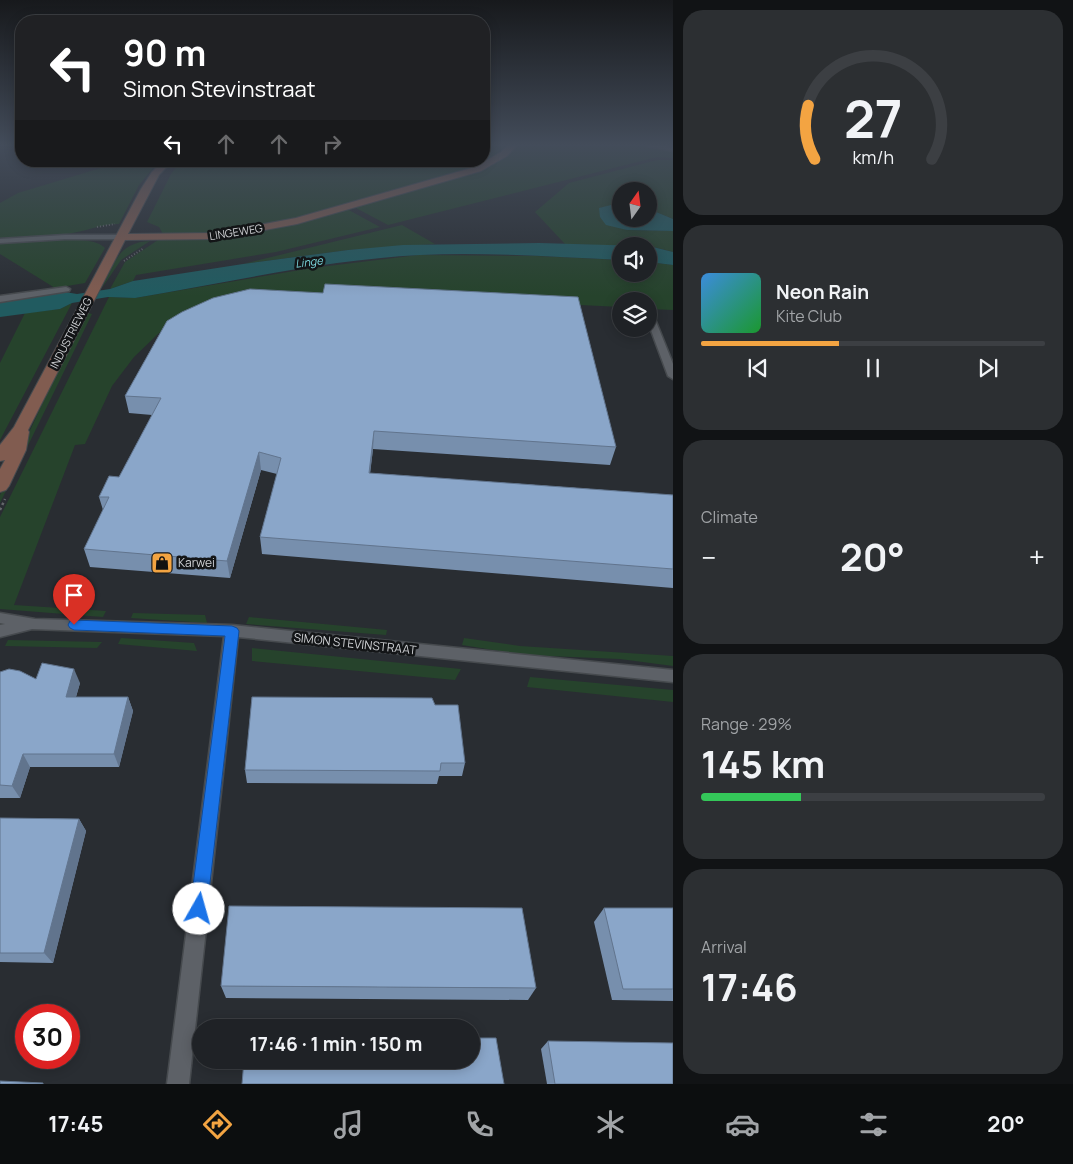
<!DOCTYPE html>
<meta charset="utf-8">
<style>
:root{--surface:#1f2226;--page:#2c2f32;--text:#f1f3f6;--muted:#a1a4a7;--line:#3c3f43;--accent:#f3a442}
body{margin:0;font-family:Manrope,sans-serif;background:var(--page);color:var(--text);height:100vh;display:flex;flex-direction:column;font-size:19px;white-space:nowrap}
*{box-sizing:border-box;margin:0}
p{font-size:16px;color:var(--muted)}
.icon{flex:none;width:28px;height:28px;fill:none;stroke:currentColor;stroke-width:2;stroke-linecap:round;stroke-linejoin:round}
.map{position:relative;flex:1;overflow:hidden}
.panel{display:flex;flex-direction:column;gap:10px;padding:10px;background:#111315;width:400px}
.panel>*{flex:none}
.banner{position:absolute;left:15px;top:15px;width:475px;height:152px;border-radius:20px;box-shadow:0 2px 12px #0003,0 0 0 1px var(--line);background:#202124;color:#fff;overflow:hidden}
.needle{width:32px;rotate:14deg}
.buttons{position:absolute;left:612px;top:182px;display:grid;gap:10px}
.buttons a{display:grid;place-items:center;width:45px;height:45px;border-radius:50%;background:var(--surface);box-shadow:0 2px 12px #0003,0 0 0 1px var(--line);font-size:25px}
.speed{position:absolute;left:15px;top:1004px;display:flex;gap:10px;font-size:25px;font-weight:700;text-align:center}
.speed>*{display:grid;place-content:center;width:65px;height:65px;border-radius:50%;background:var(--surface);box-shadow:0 2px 12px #0003,0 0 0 1px var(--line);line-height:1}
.speed .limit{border:8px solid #d22;background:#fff;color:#111}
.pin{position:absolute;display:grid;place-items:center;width:42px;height:42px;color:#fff;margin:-51px -21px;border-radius:50% 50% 50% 0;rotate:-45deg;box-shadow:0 0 5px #0007}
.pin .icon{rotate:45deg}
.me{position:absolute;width:55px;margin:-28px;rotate:7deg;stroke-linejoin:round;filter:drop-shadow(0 0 4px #0008)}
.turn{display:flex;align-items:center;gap:18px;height:105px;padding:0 25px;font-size:22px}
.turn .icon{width:65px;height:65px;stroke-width:2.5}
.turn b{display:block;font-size:35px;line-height:42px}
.lanes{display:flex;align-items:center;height:48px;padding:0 25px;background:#0003;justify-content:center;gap:25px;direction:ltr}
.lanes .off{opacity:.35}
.big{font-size:38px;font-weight:700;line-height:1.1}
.panel .widget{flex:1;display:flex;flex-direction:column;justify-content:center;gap:8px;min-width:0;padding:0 18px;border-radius:20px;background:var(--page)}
.panel .dial{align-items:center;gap:0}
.dial svg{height:130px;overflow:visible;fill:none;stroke:var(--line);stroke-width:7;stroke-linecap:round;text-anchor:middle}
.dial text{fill:var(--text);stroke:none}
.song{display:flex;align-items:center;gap:15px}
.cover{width:60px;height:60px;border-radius:8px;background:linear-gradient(135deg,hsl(210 70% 55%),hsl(130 70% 35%))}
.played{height:5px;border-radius:2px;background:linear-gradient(90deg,var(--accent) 40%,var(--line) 40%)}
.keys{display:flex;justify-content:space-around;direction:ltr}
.heat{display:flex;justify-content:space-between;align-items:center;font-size:28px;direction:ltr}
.charge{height:8px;border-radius:4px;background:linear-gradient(90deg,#34c759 29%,var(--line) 0)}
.trip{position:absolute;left:192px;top:1019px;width:288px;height:50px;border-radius:25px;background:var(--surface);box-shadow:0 2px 12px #0003,0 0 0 1px var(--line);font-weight:700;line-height:50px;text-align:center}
.tab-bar{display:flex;height:80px;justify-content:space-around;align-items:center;background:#0c0e0f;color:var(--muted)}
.tab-bar .icon{width:35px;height:35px}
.tab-bar .selected{color:var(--accent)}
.tab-bar b{font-size:22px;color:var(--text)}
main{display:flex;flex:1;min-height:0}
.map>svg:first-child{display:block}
.green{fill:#26432c}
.water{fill:#215b60}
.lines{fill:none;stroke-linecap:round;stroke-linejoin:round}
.street-casing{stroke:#464a4e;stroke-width:3}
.secondary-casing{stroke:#464a4e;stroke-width:2}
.path-far1{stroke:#64676b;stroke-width:2;stroke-dasharray:1 2;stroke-linecap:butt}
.path{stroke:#64676b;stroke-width:2.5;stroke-dasharray:2.5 3;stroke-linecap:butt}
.street{fill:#5d6167;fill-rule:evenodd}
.secondary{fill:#815c50;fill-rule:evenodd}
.wall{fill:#778fad}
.shaded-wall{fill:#61748d}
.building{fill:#8aa6c9;stroke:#61748d}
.route{fill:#1a73e8;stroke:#114b97}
.labels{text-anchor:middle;stroke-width:5;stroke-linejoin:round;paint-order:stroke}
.far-street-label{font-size:11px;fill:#cfd1d4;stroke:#131517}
.far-water-label{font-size:11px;font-style:italic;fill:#7ddbe2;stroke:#131517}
.poi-label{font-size:12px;fill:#cfd1d4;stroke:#131517;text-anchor:start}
.street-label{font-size:12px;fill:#cfd1d4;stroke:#131517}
</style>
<main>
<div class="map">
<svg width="673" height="1084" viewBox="0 0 673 1084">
<rect width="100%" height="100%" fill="#292d32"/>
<g class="green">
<path d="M484 144H507C490 162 467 169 445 177L297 218 230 233 163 234 159 227 147 222 171 174 182 161H484Z"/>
<polygon points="516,144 640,144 673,151 673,158 657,157 388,225 354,207 464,175"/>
<polygon points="657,160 673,160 673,219 649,209 649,191 621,191 621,205 600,208 600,217 627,230 673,231 673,252 654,247 565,244 535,212 569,183"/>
<path d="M124 161H159L139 185 119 224C100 224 85 232 66 234 45 237 22 236 0 238V203L18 193Z"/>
<polygon points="347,209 380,227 276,252 136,275 133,281 110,289 125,262 158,240 224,239 230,235 267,230"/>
<polygon points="402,225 435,244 348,250 243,264"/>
<path d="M48 240C62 240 96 237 105 248L85 283 55 288 0 254V243Z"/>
<path d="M150 241 121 260 102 288C114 263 119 242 150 241Z"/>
<polygon points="418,255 536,256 621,260 621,274 649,274 649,262 673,265 673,310 649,309 649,301 621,301 621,307 327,293 198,312 159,333 134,357 112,386 85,444 75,445 14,605 106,611 103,617 0,609 0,517 109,297 135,298 312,268"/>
<polygon points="72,303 0,440 0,363 25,313 60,309"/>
<polygon points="88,313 92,314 0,503 0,495 57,372"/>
<polygon points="133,613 205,615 207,623 131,618"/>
<polygon points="249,617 387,630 386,635 246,624"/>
<polygon points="121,638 194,643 197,651 118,644"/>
<polygon points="464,638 520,646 673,656 673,666 620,659 524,655 462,645"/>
<polygon points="8,640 102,642 97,648 5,646"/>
<polygon points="252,648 461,669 455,680 252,661"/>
<polygon points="530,677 673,690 673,702 527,687"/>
</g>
<g class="water">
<polygon points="611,205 621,205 621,219 649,219 649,209 673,219 673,231 627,230 606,225 600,217 599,208"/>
<path d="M539 243 644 246H621V260C555 257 487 252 420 255 325 260 230 282 135 298L108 297 72 303 60 309 0 317V302L65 292 77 294 110 289 133 281 243 264 348 250 403 245Z"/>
<polygon points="649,246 673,252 673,265 649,262"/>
</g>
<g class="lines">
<g class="street-casing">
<g id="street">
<polygon points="645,144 673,147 673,151 648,146"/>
<polygon points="65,235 122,235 126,237 122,239 65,239 0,243 0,239"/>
<polygon points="66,287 70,289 69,291 0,302 0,296"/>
<polygon points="649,311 653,314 673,364 673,379 668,376 649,325"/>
<polygon points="0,613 35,619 232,625 673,670 673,682 238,637 189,1084 167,1084 224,636 32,629 0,637 0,625 5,624 0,623"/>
</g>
</g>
<g class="secondary-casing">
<polygon id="secondary" points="509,144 518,144 507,156 481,171 297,224 216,239 125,240 28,430 29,432 26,450 9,486 6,490 0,492 0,469 5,460 0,461 0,445 14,427 141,189 152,172 163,161 172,161 159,175 128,234 216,233 296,218 475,167 501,152"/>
</g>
<g class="path-far1">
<polyline points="97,227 115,224"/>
<polyline points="124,261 144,248"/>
</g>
<polyline class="path" points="0,510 5,499"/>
<use href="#street" class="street"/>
<use href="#secondary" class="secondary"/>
</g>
<g class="wall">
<polygon points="167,321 616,447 610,465 373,449 370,473 673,495 673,588 262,554 260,537 277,474 261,470 230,578 90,567 84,549 103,510 99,497 119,477 152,415 129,413 125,396"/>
<polygon points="0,672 36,679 80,683 76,697 128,697 133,711 119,767 30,767 20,798 0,798"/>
<polygon points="252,697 465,763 462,776 439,776 437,784 247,783 245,770"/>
<polygon points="0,818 79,819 86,831 53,963 0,962"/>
<polygon points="604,908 673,908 673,1001 612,1000 594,922"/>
<polygon points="221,986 536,988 528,1000 226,998"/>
<polygon points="548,1041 673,1084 547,1084 541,1049"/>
</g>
<g class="shaded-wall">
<polygon points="374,431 373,449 368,491 369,473"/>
<polygon points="259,452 261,470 230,578 227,561"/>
<polygon points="74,669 80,683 72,710 66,697"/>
<polygon points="128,697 133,711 119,767 114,754"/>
<polygon points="23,754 30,767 20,798 12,786"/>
<polygon points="79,819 86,831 53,963 44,953"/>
</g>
<g class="building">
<polygon points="325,284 578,297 616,447 374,431 369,473 673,495 673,569 260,537 281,458 259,452 227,561 84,549 109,497 99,497 109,476 119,477 161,398 125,396 167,321 182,312 213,298 250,289 323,293"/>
<polygon points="42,663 74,669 66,697 128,697 114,754 23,754 12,786 0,785 0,672 9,669 20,671 36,679"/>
<polygon points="252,697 432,698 435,705 458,705 465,763 441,763 440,771 245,770"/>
<polygon points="0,818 79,819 44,953 0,953"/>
<polygon points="229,906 522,908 536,988 221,986"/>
<polygon points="604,908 673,908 673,989 623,989"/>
<polygon points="471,1038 496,1038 504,1084 242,1084 244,1060 471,1060"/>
<polygon points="548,1041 673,1043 673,1084 555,1084"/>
<polygon points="0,1081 43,1083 43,1084 0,1084"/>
</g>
<linearGradient id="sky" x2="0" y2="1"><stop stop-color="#17191c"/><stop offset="0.49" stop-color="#434c5a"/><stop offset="1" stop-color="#434c5a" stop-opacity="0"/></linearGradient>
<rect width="673" height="296" fill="url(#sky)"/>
<polygon class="route" points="74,620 232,626 237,628 239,631 207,909 205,915 199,918 193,915 190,909 225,636 74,630 70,628 68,625 70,621"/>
<defs>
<g id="shop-square" transform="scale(1.125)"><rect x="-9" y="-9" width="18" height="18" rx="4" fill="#f3a442" stroke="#131517"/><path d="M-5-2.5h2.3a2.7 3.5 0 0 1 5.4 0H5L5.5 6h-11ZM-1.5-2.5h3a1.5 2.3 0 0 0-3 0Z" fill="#111"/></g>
</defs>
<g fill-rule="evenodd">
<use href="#shop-square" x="162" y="563"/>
</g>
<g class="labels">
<g class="far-street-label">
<text transform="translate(236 232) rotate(-9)" y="4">LINGEWEG</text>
<text transform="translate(71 333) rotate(-63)" y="4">INDUSTRIEWEG</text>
</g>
<g class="far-water-label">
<text transform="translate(309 262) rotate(-7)" y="4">Linge</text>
</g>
<g class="poi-label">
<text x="178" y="567">Karwei</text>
</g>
<g class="street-label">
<text transform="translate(355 644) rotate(6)" y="4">SIMON STEVINSTRAAT</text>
</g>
</g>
</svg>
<div class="buttons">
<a><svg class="needle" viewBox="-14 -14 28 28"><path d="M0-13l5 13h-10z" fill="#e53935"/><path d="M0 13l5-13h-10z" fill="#a1a4a7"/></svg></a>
<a><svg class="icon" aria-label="sound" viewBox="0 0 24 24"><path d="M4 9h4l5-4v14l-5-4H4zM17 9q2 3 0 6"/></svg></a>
<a><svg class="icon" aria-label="layers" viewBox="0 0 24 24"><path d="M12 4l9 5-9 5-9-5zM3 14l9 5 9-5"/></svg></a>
</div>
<div class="speed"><div class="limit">30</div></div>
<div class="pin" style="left:74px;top:625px;background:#d93025"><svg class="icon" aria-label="arrive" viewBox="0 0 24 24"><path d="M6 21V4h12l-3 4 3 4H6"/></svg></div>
<svg class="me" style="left:199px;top:909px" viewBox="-20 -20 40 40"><circle r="19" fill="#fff"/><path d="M0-13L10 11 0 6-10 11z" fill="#1a73e8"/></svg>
<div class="trip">17:46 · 1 min · 150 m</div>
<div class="banner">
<div class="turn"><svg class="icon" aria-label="left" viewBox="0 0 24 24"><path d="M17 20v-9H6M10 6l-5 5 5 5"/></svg><div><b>90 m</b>Simon Stevinstraat</div></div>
<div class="lanes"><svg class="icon" aria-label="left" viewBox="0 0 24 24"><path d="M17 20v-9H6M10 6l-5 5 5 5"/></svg><svg class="icon off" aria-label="ahead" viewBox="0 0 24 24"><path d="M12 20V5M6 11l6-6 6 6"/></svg><svg class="icon off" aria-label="ahead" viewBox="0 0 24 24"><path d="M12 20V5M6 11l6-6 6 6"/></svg><svg class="icon off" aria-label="right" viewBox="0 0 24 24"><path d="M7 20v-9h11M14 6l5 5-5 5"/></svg></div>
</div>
</div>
<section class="panel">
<div class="widget dial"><svg viewBox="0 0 100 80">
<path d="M14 69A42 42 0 1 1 86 69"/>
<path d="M14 69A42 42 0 0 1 10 36" stroke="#f3a442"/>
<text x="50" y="56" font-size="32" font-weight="700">27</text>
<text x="50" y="72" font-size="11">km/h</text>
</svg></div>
<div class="widget">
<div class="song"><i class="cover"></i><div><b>Neon Rain</b><p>Kite Club</p></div></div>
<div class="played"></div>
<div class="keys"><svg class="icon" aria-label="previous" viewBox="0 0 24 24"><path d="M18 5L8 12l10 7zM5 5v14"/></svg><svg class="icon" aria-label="pause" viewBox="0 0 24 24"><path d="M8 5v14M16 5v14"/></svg><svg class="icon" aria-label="next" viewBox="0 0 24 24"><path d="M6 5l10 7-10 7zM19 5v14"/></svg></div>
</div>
<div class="widget"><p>Climate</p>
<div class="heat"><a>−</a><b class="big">20°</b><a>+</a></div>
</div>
<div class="widget"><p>Range · 29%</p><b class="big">145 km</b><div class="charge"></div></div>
<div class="widget"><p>Arrival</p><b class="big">17:46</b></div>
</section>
</main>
<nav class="tab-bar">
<b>17:45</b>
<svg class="icon selected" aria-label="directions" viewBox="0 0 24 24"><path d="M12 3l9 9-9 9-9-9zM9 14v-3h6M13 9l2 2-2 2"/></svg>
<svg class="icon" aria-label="music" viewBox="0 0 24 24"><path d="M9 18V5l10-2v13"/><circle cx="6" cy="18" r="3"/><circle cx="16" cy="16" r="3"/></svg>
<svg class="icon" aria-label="phone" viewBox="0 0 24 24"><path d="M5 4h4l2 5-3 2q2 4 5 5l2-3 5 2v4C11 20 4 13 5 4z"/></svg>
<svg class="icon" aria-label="climate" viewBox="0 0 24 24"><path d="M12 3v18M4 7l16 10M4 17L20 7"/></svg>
<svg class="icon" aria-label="car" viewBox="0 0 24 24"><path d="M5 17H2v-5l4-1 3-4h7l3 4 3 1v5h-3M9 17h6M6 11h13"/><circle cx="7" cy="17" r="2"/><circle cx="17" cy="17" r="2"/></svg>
<svg class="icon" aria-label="filters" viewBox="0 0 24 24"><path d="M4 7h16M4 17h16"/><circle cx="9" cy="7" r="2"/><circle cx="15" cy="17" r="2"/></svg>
<b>20°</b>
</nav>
